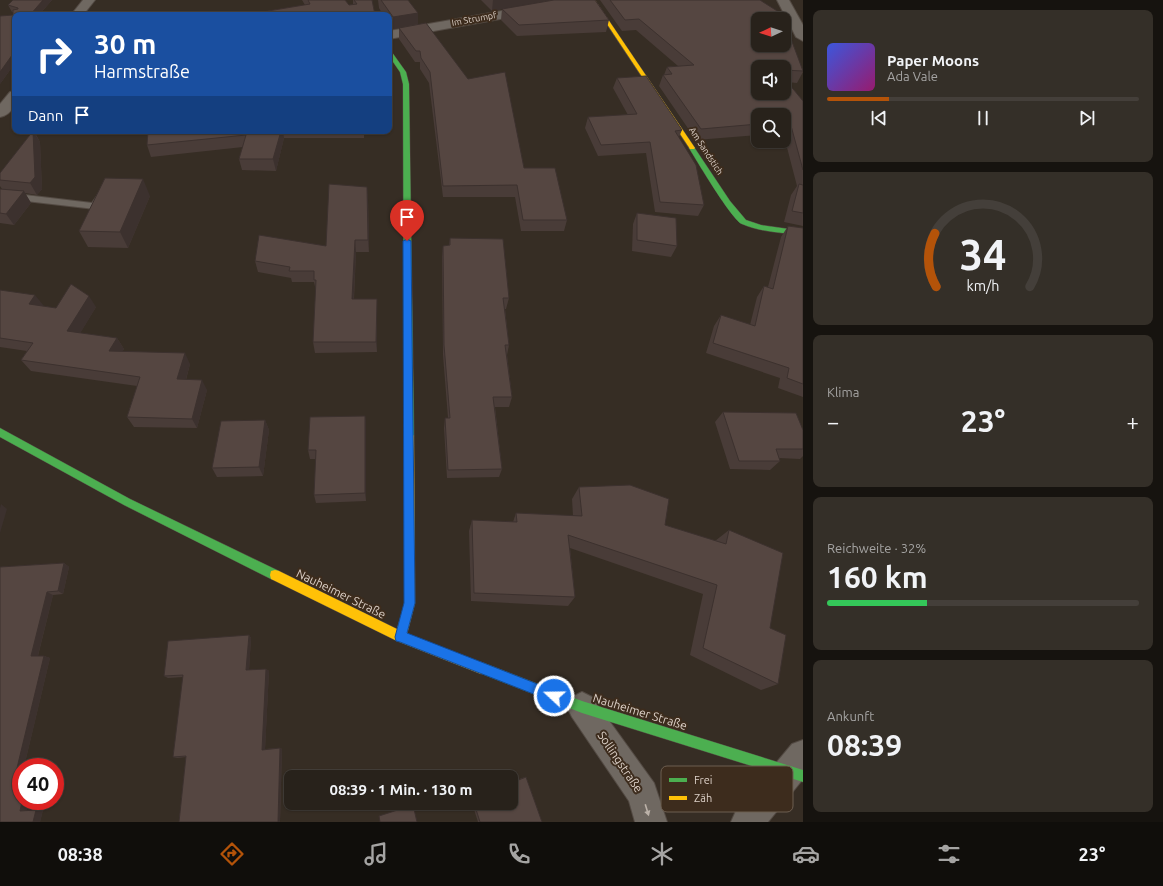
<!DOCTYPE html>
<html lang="de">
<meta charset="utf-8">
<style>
:root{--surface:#28221b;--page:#342f28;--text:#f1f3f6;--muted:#a5a4a3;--line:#443f3a;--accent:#b45309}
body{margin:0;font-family:Ubuntu,sans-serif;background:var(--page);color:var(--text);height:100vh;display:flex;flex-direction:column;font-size:15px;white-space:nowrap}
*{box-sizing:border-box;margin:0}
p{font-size:13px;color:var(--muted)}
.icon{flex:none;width:22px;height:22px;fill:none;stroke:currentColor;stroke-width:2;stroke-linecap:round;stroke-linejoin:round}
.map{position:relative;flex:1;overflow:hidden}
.panel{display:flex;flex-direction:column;gap:10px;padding:10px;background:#16130f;width:360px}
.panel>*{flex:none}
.guide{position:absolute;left:12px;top:12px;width:380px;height:122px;border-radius:8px;box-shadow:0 1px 3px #0004,0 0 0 1px var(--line);background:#1a4fa0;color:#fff;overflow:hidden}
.needle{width:26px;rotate:266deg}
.fabs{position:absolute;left:751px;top:12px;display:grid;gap:8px}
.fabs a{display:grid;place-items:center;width:40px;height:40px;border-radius:8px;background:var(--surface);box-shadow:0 1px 3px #0004,0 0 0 1px var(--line);font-size:20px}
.speed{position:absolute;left:12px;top:758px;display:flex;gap:8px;font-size:20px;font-weight:700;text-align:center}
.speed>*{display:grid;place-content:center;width:52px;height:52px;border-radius:50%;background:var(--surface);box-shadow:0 1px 3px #0004,0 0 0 1px var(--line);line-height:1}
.speed .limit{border:6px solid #d22;background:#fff;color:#111}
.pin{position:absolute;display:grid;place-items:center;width:34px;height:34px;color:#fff;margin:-41px -17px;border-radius:50% 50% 50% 0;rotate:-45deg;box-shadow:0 0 4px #0007}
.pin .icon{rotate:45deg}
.me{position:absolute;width:44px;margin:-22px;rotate:291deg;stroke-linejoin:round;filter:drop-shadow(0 0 3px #0008)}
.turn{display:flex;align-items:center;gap:14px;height:84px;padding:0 16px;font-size:18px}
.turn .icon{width:52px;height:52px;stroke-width:2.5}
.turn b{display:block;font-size:28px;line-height:34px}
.then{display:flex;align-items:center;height:38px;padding:0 16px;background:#0003;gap:8px;font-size:15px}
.big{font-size:30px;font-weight:700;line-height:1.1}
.panel .card{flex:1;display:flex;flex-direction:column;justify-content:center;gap:6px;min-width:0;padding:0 14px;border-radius:8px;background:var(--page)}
.panel .dial{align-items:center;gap:0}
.dial svg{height:104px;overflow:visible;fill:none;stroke:var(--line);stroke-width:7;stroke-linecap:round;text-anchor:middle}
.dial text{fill:var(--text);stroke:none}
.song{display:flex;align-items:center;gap:12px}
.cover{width:48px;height:48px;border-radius:6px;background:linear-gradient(135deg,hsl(230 70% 55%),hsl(320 70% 35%))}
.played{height:4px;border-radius:2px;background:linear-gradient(90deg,var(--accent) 20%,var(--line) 20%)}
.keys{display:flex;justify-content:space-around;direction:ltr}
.heat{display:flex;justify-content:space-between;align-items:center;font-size:22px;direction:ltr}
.charge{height:6px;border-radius:3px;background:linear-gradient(90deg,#34c759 32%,var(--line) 0)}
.trip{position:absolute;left:284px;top:770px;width:234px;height:40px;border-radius:8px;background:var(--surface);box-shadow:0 1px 3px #0004,0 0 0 1px var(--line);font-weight:700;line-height:40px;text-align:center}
.dock{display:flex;height:64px;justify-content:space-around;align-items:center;background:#100e0b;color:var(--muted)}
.dock .icon{width:28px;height:28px}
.dock .active{color:var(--accent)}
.dock b{font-size:18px;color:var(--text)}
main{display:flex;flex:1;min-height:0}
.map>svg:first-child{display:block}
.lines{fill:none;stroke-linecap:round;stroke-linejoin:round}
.lane-casing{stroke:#534a43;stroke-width:2}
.street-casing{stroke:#534a43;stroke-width:2}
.fast-casing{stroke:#534a43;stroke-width:1}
.slow-casing{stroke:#534a43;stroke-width:1}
.lane{fill:#6f6861;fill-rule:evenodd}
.street{fill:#6f6861;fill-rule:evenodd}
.fast{fill:#4caf50;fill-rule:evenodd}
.slow{fill:#ffc107;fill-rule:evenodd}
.wall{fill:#493c38;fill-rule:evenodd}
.shaded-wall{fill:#3c312e}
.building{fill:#554641;stroke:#3c312e}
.oneway{fill:#bcb2a9}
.route{fill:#1a73e8;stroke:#114b97}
.labels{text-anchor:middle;stroke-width:4;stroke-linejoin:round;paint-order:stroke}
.far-street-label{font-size:9px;fill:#ddd1c8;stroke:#3d2c1d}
.near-street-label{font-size:12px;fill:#ddd1c8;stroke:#3d2c1d}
.key{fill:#3d2c1d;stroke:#6d5e50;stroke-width:1}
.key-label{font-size:11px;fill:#ddd1c8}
</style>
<main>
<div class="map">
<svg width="803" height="822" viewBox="0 0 803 822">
<rect width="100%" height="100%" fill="#362d24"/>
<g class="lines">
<g class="lane-casing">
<polygon id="lane" points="0,192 92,203 99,193 102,192 107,195 98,208 95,209 0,198"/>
</g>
<g class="street-casing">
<g id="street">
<polygon points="83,0 95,0 83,15 71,15"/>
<polygon points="563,0 589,0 583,4 389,39 389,31"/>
<polygon points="777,0 789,0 803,25 803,41 796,37"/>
<path d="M15 91C15 103 14 114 0 117V104L10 92Z"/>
<polygon points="582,692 592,697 654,783 667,822 635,822 629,801 572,717 567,707 572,697"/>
<polygon points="803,740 803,779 768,822 731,822 736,811 792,744"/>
</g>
</g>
<g class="fast-casing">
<g id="fast">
<polygon points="389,50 391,51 406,72 409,84 414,436 412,439 409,440 406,439 404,436 403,84 400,72 389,56"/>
<path d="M692 146 694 147 730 201 746 220 761 225 803 231V235C783 233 760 232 742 224 732 220 697 161 689 148Z"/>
<polygon points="0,428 130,499 279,571 280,575 279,579 275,580 271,579 124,505 0,437"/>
<polygon points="481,662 582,701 803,770 803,782 582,713 477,672 475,668 477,664"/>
</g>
</g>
<g class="slow-casing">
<g id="slow">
<polygon points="591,0 595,0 695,148 694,149 690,149"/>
<polygon points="409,432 412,433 414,436 415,603 407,634 485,664 487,668 485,672 481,674 397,641 271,579 270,575 271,571 275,570 279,571 397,629 405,603 404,436 406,433"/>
</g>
</g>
<use href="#lane" class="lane"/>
<use href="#street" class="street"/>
<use href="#fast" class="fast"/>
<use href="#slow" class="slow"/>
</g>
<g class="wall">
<polygon points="13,0 52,0 39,15 15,15 15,63 0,84 13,15 13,12 12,12 8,5"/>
<polygon points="302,0 345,0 349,5 353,5 353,0 372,0 375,15 250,14 305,5"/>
<polygon points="378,0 408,0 418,24 524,168 567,220 564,231 521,231 515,197 443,197 429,83 420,69 420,62 415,62 399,39 399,28 393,29 389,23 389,15 383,15 379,8"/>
<polygon points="481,0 595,0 609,20 606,32 517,36 501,20 502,9 492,11"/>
<path d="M600 0H760L803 72 797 83 787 82 803 101V226L784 222 791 195 797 186 784 136V115H758V135L696 140 659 86 663 75H664L667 67 678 66 636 30 622 31ZM758 67H784V93Z"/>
<polygon points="617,78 682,130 679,137 704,205 698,216 655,212 646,153 598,156 585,128 588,117 628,115 613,88"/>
<polygon points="33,131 34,131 40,142 42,189 37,195 25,193 31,203 14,225 0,223 0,189 2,189 0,186 0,173"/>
<polygon points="148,131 364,131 364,138 284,138 276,171 242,170 239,159 243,147 151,157 147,145"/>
<polygon points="150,196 128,248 88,247 79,231"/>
<polygon points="368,199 369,252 356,252 354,299 377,299 377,352 315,353 313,342 316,291 314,282 292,282 291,278 258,272 255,261 326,246"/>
<polygon points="637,213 677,246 671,257 632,251 633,224"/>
<polygon points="788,226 803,228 803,397 778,388 780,378 706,353 714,326 721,315 750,325 757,297 764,286 768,287 781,237"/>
<polygon points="450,238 509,298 506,309 505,309 509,345 507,355 512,397 509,407 495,407 502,469 499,477 447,478 444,428 445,418 448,418 443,355 442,257 443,246 449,245"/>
<polygon points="0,290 43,306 56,308 96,307 80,333 117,338 124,349 122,352 190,364 186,380 207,390 197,428 134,427 127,417 137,386 31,371 21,360 27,351 0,347"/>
<polygon points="723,412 803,430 803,456 800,459 779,458 780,461 770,470 730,469 715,422"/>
<polygon points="365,416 366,425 366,501 316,503 314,495 316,459 310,459 308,450"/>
<polygon points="265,420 269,430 263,476 217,477 212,468"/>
<polygon points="579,487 665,525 715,541 729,530 770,628 778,684 761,690 690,655 703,594 570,548 575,597 568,606 471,601 469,531 472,520 513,522 516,513 573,516 572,499"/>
<polygon points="64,563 69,567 63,594 53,595 38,656 44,656 50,658 24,767 21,767 27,811 43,810 40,822 0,822 0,567"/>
<polygon points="249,635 251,638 249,670 266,669 269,671 265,749 280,748 282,749 280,822 179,822 186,757 177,758 173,757 183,677 168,678 164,676"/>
<polygon points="526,777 542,822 478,822 472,803 511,803 511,782 522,778"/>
</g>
<g class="shaded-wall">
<polygon points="43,0 52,0 39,15 30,15"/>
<polygon points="493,0 554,0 492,11"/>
<polygon points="418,13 418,24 393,29 393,17"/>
<polygon points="15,51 15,63 0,84 0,72"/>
<polygon points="33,131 40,142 42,189 37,195 30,183"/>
<polygon points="281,131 283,131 284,138 276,171 273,159"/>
<polygon points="143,179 150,196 128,248 120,232"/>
<polygon points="367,187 368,199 369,252 368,240"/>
<polygon points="24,191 31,203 14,225 6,214"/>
<polygon points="355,240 356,252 353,310 352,299"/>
<polygon points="35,295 44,306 37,315 29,304"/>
<polygon points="89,296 96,307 75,342 67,331"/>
<polygon points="377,299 377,352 376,342"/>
<polygon points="117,338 124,349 116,362 109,351"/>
<polygon points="185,353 190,364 183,390 177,379"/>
<polygon points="202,380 207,390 197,428 192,419"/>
<polygon points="365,416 366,425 366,501 365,493"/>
<polygon points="265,420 269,430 263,476 259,467"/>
<polygon points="1,504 7,509 0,533 0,508"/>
<polygon points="64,563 69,567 63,594 58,591"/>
<polygon points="47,592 53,595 37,659 31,656"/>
<polygon points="249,635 251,638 249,672 246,670"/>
<polygon points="44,656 50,658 24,767 21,767 21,769 17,768"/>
<polygon points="266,669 269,671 265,751 262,750"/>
<polygon points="280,748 282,749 280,822 278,822"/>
<polygon points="22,801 29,801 27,811 20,811"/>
<polygon points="36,810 43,810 40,822 33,822"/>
</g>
<g class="building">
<polygon points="13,0 43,0 30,15 15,15 15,51 0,72 0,16 13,15 13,10 18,9 18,8 8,5"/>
<polygon points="308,0 345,0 349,5 357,4 354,0 372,0 375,15 234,15 250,12 250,14 310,4"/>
<polygon points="381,0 408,0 418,13 393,17"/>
<polygon points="554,0 595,0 609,20 519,25 502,9"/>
<polygon points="610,0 760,0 763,2 782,14 784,19 758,19 758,45 784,45 784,20 803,71 784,70 784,67 758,67 758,93 784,93 784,78 803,101 803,170 790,122 784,122 784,115 758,115 758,124 701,129 663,75 672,74 667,67 694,65 639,19 625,20"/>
<polygon points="426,23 468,79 505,72 524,168 555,168 567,220 523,220 517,185 443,186 430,72 421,58 420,51 416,51 399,28"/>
<polygon points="646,76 682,130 675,131 696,165 704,205 660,202 650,142 601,145 588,117 637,114 617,78"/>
<polygon points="33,131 35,177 30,183 0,180 0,173"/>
<polygon points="148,131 281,131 273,159 239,159 246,135 147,145"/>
<polygon points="105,178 143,179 120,232 79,231"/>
<polygon points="329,184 367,187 368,240 355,240 352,299 377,299 376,342 313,342 316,280 314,280 314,271 289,271 290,267 255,261 259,235 326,246"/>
<polygon points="799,184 803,185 803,213 792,211"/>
<polygon points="0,189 24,191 6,214 0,213"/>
<polygon points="637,213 676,218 677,246 637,240"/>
<polygon points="788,226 803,228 803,384 787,378 789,368 713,343 721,315 755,326 764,286 773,289"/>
<polygon points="450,238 503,239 509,298 503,298 509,345 505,345 512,397 493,397 502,469 448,470 445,418 450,418 444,345 443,246 450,245"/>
<polygon points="71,284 89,296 67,331 117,338 109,351 185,353 177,379 202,380 192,419 127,417 140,377 21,360 33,343 0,338 0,290 35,295 29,304 56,308"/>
<polygon points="723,412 796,413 803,430 803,449 776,449 780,461 739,461"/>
<polygon points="365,416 365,493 314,495 316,450 308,450 310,417"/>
<polygon points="265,420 259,467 212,468 221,421"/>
<polygon points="630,485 669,499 665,525 726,544 729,530 783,553 770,628 786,635 778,684 703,648 717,585 568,535 575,597 474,593 472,520 517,522 516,513 582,516 579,487"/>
<polygon points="64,563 58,591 47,592 31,656 44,656 17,768 21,768 21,801 22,801 20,811 36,810 33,822 0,822 0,567"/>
<polygon points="249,635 246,670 266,669 262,750 280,748 278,822 179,822 186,756 173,757 183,675 164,676 168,641"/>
<polygon points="526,777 542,822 480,822 474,803 511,803 511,783"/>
<polygon points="413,805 417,822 380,822 379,816"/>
</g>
<defs><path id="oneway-solid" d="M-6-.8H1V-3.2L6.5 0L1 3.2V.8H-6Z"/></defs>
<use class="oneway" href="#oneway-solid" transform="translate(647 810) rotate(73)"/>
<polygon class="route" points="407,239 411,241 415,603 407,633 558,692 560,696 558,700 554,702 400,642 396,641 395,637 404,603 403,241"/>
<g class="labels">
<g class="far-street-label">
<text transform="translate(474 19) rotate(-10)" y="3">Im Strumpf</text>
<text transform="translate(706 151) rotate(57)" y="3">Am Sandstich</text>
</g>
<g class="near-street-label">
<text transform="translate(341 594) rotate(26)" y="4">Nauheimer Straße</text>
<text transform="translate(640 712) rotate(17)" y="4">Nauheimer Straße</text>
<text transform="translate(620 762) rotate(56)" y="4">Sollingstraße</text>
</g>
</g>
<rect x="661" y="766" width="132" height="46" rx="6" class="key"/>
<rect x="669" y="778" width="18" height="4" fill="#4caf50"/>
<rect x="669" y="796" width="18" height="4" fill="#ffc107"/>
<g class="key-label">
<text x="694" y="784">Frei</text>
<text x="694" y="802">Zäh</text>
</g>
</svg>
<div class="fabs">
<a><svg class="needle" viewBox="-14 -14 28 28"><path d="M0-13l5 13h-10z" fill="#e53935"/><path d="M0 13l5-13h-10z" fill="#a5a4a3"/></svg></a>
<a><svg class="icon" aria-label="sound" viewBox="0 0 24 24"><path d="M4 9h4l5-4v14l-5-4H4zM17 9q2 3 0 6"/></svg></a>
<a><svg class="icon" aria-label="search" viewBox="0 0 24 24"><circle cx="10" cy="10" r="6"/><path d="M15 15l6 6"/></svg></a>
</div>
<div class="speed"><div class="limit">40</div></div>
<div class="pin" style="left:407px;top:241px;background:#d93025"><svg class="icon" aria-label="arrive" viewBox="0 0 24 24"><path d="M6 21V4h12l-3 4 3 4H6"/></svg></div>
<svg class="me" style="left:554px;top:696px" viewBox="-20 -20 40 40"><circle r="17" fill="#1a73e8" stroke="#fff" stroke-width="3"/><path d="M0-11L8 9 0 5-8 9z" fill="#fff"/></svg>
<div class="trip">08:39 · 1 Min. · 130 m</div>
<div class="guide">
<div class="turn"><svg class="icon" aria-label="right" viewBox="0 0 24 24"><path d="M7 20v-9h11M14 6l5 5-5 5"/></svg><div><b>30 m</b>Harmstraße</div></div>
<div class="then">Dann<svg class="icon" aria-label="arrive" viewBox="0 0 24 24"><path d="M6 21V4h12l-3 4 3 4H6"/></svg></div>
</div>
</div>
<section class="panel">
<div class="card">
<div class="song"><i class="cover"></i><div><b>Paper Moons</b><p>Ada Vale</p></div></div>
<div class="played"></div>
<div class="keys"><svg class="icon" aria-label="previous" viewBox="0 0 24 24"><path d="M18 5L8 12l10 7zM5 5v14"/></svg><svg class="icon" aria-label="pause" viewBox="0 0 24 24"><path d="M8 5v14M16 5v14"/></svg><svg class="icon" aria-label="next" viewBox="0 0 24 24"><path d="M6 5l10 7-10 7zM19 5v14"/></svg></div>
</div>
<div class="card dial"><svg viewBox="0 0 100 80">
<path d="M14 69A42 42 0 1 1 86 69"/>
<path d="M14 69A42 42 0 0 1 13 28" stroke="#b45309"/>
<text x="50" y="56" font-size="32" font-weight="700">34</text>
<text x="50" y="72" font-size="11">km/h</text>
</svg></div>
<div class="card"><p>Klima</p>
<div class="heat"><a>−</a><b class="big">23°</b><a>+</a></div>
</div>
<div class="card"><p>Reichweite · 32%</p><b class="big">160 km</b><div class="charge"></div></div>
<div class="card"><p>Ankunft</p><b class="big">08:39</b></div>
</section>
</main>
<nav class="dock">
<b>08:38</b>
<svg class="icon active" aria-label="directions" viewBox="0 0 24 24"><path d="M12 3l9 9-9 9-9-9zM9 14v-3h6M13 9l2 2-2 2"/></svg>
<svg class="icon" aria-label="music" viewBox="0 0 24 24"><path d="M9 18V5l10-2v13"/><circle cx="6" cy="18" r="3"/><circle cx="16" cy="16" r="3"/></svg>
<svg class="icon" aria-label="phone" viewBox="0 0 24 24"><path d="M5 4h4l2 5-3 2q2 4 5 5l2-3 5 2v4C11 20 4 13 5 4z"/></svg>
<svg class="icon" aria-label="climate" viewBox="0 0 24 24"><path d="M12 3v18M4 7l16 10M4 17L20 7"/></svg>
<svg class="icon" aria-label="car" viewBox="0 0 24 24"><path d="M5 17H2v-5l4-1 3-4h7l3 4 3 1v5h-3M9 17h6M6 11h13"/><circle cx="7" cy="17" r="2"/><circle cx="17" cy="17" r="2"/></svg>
<svg class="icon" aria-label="filters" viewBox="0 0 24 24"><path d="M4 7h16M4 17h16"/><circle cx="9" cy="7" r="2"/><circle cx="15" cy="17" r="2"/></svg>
<b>23°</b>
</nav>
